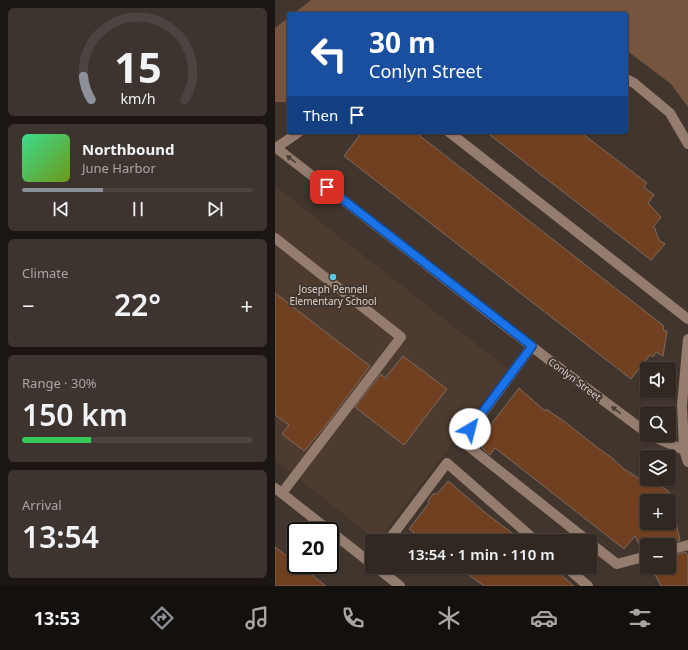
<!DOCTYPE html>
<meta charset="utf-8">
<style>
:root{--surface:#312822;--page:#3d342f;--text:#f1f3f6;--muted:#a8a6a5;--line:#4c4440;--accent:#8c9099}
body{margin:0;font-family:"Noto Sans",sans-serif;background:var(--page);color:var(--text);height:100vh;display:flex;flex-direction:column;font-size:15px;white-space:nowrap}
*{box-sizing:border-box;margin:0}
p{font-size:13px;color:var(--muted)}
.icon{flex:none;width:22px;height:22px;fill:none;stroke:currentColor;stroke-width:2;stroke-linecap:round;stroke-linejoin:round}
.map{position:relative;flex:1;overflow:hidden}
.panel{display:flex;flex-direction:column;gap:8px;padding:8px;background:#1b1613;width:275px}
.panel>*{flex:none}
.guide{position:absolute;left:12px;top:12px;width:341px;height:122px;border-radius:4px;box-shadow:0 1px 3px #0004,0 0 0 1px var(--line);background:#1a4fa0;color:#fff;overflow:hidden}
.tools{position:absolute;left:365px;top:362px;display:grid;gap:8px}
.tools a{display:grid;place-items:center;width:36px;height:36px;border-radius:4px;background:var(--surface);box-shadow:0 1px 3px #0004,0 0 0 1px var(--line);font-size:20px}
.speed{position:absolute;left:12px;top:522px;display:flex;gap:8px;font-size:20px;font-weight:700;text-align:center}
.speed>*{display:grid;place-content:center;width:52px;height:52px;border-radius:50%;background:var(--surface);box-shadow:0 1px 3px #0004,0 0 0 1px var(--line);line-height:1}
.speed .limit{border:2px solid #111;border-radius:6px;background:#fff;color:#111}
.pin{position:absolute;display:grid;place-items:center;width:34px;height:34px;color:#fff;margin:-17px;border-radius:8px;box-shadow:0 2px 6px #0006}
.me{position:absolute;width:44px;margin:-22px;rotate:37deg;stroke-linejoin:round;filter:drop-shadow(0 0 3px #0008)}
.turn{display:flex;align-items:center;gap:14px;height:84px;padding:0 16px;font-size:18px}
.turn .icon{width:52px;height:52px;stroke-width:2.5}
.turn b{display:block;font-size:28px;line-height:34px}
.then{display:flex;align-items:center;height:38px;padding:0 16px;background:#0003;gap:8px;font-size:15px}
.big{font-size:30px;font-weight:600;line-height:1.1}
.panel .widget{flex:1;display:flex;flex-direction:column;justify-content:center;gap:6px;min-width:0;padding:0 14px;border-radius:6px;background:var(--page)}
.panel .dial{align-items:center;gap:0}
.dial svg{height:104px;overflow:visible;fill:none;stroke:var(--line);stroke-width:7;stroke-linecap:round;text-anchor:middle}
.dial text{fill:var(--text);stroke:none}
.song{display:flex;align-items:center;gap:12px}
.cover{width:48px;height:48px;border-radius:6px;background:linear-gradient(135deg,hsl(150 70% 55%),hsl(80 70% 35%))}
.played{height:4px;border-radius:2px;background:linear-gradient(90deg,var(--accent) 35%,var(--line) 35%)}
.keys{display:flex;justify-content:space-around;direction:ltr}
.heat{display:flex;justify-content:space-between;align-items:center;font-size:22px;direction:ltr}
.charge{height:6px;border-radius:3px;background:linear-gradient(90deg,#34c759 30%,var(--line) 0)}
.trip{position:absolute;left:90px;top:534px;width:232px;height:40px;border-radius:4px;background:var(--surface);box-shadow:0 1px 3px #0004,0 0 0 1px var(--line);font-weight:600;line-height:40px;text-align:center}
.dock{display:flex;height:64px;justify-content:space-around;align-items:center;background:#14100e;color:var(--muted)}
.dock .icon{width:28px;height:28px}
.dock .active{color:var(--accent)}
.dock b{font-size:18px;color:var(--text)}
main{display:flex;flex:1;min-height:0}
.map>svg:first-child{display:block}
.built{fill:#4d3b2f}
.green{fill:#765540}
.building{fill:#704020;stroke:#7b6c64}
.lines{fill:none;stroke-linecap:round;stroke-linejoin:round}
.minor{stroke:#947c6e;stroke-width:10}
.oneway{fill:#493c34}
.route-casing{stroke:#114b97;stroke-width:10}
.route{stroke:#1a73e8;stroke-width:7}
.poi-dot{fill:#57c9e2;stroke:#41352d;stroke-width:1.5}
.labels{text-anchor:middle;stroke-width:4;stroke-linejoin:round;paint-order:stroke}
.poi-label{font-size:10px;fill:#dbd3cf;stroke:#41352d}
.street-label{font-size:10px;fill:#dbd3cf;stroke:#41352d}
</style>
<main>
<section class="panel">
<div class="widget dial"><svg viewBox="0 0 100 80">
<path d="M14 69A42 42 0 1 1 86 69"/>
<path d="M14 69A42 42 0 0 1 8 51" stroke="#8c9099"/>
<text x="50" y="56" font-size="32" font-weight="700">15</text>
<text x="50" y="72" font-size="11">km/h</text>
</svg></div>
<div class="widget">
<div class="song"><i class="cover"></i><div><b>Northbound</b><p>June Harbor</p></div></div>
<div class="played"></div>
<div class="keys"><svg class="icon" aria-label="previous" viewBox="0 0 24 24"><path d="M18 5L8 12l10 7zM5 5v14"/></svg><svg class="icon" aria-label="pause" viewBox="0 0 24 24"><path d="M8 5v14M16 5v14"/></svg><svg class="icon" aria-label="next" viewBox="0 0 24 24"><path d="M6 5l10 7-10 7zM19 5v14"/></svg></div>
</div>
<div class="widget"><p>Climate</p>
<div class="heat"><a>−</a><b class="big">22°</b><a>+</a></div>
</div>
<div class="widget"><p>Range · 30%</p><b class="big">150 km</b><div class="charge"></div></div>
<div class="widget"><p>Arrival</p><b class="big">13:54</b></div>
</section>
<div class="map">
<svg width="413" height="586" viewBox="0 0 413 586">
<rect width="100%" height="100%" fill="#41352d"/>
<polygon class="built" points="0,186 233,369 103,541 102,541 0,460"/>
<g class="green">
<polygon points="36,0 413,0 413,107 396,84 351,50 351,14 18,14"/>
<polygon points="14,17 14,102 0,102 0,28"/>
</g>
<g class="building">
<polygon points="87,132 140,132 389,326 388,330 392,331 388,356 381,352 378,357 375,355 356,379 69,156"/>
<polygon points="211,132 305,132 372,183 369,187 379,195 373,203 386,217 379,226 384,240 390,244 376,260"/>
<polygon points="0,293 95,366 51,425 29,451 7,434 14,425 0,415"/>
<polygon points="128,356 172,389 129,445 80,407 106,374 110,378"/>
<polygon points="244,388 270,411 271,409 290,422 323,448 337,458 349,469 376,486 380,481 394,492 387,501 372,501 372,523 394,523 394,518 401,523 405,540 390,545 372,545 372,550 367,550 360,536 349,549 220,448 215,455 208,449 204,440"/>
<polygon points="173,481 212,514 246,540 245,541 150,541 134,529 154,503 153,501 158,494 162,494"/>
<polygon points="0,547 21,563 21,565 24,565 51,586 0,586"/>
<polygon points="411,552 413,556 413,586 386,586 376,567 394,567 394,556"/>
<polygon points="183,567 277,567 299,586 209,586"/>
</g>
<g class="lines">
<g class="minor">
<polyline points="351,79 359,83 395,113 413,144"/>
<polyline points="174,132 413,319"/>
<polyline points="0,147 278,363 372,433"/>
<polyline points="1,148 24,132"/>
<polyline points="0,238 126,337 7,493"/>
<polyline points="257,346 187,441 313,541"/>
<polyline points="374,435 409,450 413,462"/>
<polyline points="409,450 407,405 413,339"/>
<polyline points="0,488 97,564"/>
<polyline points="113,541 172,463 261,541"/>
<polyline points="315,543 342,564 372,556"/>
<polyline points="394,550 413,545"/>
<polyline points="101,567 125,586"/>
<polyline points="291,567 313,586"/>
</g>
</g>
<defs><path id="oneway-solid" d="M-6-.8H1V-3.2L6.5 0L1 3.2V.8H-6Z"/></defs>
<g class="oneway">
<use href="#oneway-solid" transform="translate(16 159) rotate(-142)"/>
<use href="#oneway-solid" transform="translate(341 410) rotate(-143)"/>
</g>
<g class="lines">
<g class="route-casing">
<polyline id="route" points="52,187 257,346 195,429"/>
</g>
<use href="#route" class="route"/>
</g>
<circle class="poi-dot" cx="58" cy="277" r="4"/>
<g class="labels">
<g class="poi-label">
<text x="58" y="293">Joseph Pennell<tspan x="58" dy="12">Elementary School</tspan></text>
</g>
<g class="street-label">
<text transform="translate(300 379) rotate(37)" y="4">Conlyn Street</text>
</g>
</g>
</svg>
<div class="tools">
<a><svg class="icon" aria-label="sound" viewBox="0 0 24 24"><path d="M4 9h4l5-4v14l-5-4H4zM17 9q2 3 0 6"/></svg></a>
<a><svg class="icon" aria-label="search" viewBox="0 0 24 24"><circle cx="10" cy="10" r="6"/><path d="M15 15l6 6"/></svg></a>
<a><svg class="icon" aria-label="layers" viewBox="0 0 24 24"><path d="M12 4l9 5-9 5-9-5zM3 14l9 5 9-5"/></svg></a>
<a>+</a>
<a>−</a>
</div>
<div class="speed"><div class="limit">20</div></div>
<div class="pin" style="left:52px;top:187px;background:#d93025"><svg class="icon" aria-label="arrive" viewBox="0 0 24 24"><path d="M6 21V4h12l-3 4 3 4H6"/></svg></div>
<svg class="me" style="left:195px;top:429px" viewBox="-20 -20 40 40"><circle r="19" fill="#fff"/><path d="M0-13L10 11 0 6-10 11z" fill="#1a73e8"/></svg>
<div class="trip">13:54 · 1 min · 110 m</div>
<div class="guide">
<div class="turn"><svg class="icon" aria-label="left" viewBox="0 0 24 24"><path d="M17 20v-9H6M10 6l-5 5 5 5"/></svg><div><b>30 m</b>Conlyn Street</div></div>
<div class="then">Then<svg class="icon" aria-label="arrive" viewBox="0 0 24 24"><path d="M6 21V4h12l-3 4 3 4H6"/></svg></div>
</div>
</div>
</main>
<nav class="dock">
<b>13:53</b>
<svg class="icon active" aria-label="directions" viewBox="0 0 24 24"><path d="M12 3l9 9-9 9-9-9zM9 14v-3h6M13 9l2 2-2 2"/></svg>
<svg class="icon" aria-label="music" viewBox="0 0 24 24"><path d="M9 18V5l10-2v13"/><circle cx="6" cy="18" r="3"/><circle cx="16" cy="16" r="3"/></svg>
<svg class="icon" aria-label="phone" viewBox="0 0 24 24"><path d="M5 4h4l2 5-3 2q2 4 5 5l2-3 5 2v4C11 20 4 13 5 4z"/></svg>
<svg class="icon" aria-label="climate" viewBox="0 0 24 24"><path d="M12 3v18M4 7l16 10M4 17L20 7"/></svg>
<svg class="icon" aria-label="car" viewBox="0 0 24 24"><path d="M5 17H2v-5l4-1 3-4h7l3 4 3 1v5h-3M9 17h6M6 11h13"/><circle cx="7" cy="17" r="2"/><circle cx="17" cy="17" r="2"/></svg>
<svg class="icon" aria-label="filters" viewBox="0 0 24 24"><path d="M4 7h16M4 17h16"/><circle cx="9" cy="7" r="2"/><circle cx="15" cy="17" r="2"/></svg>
</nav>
